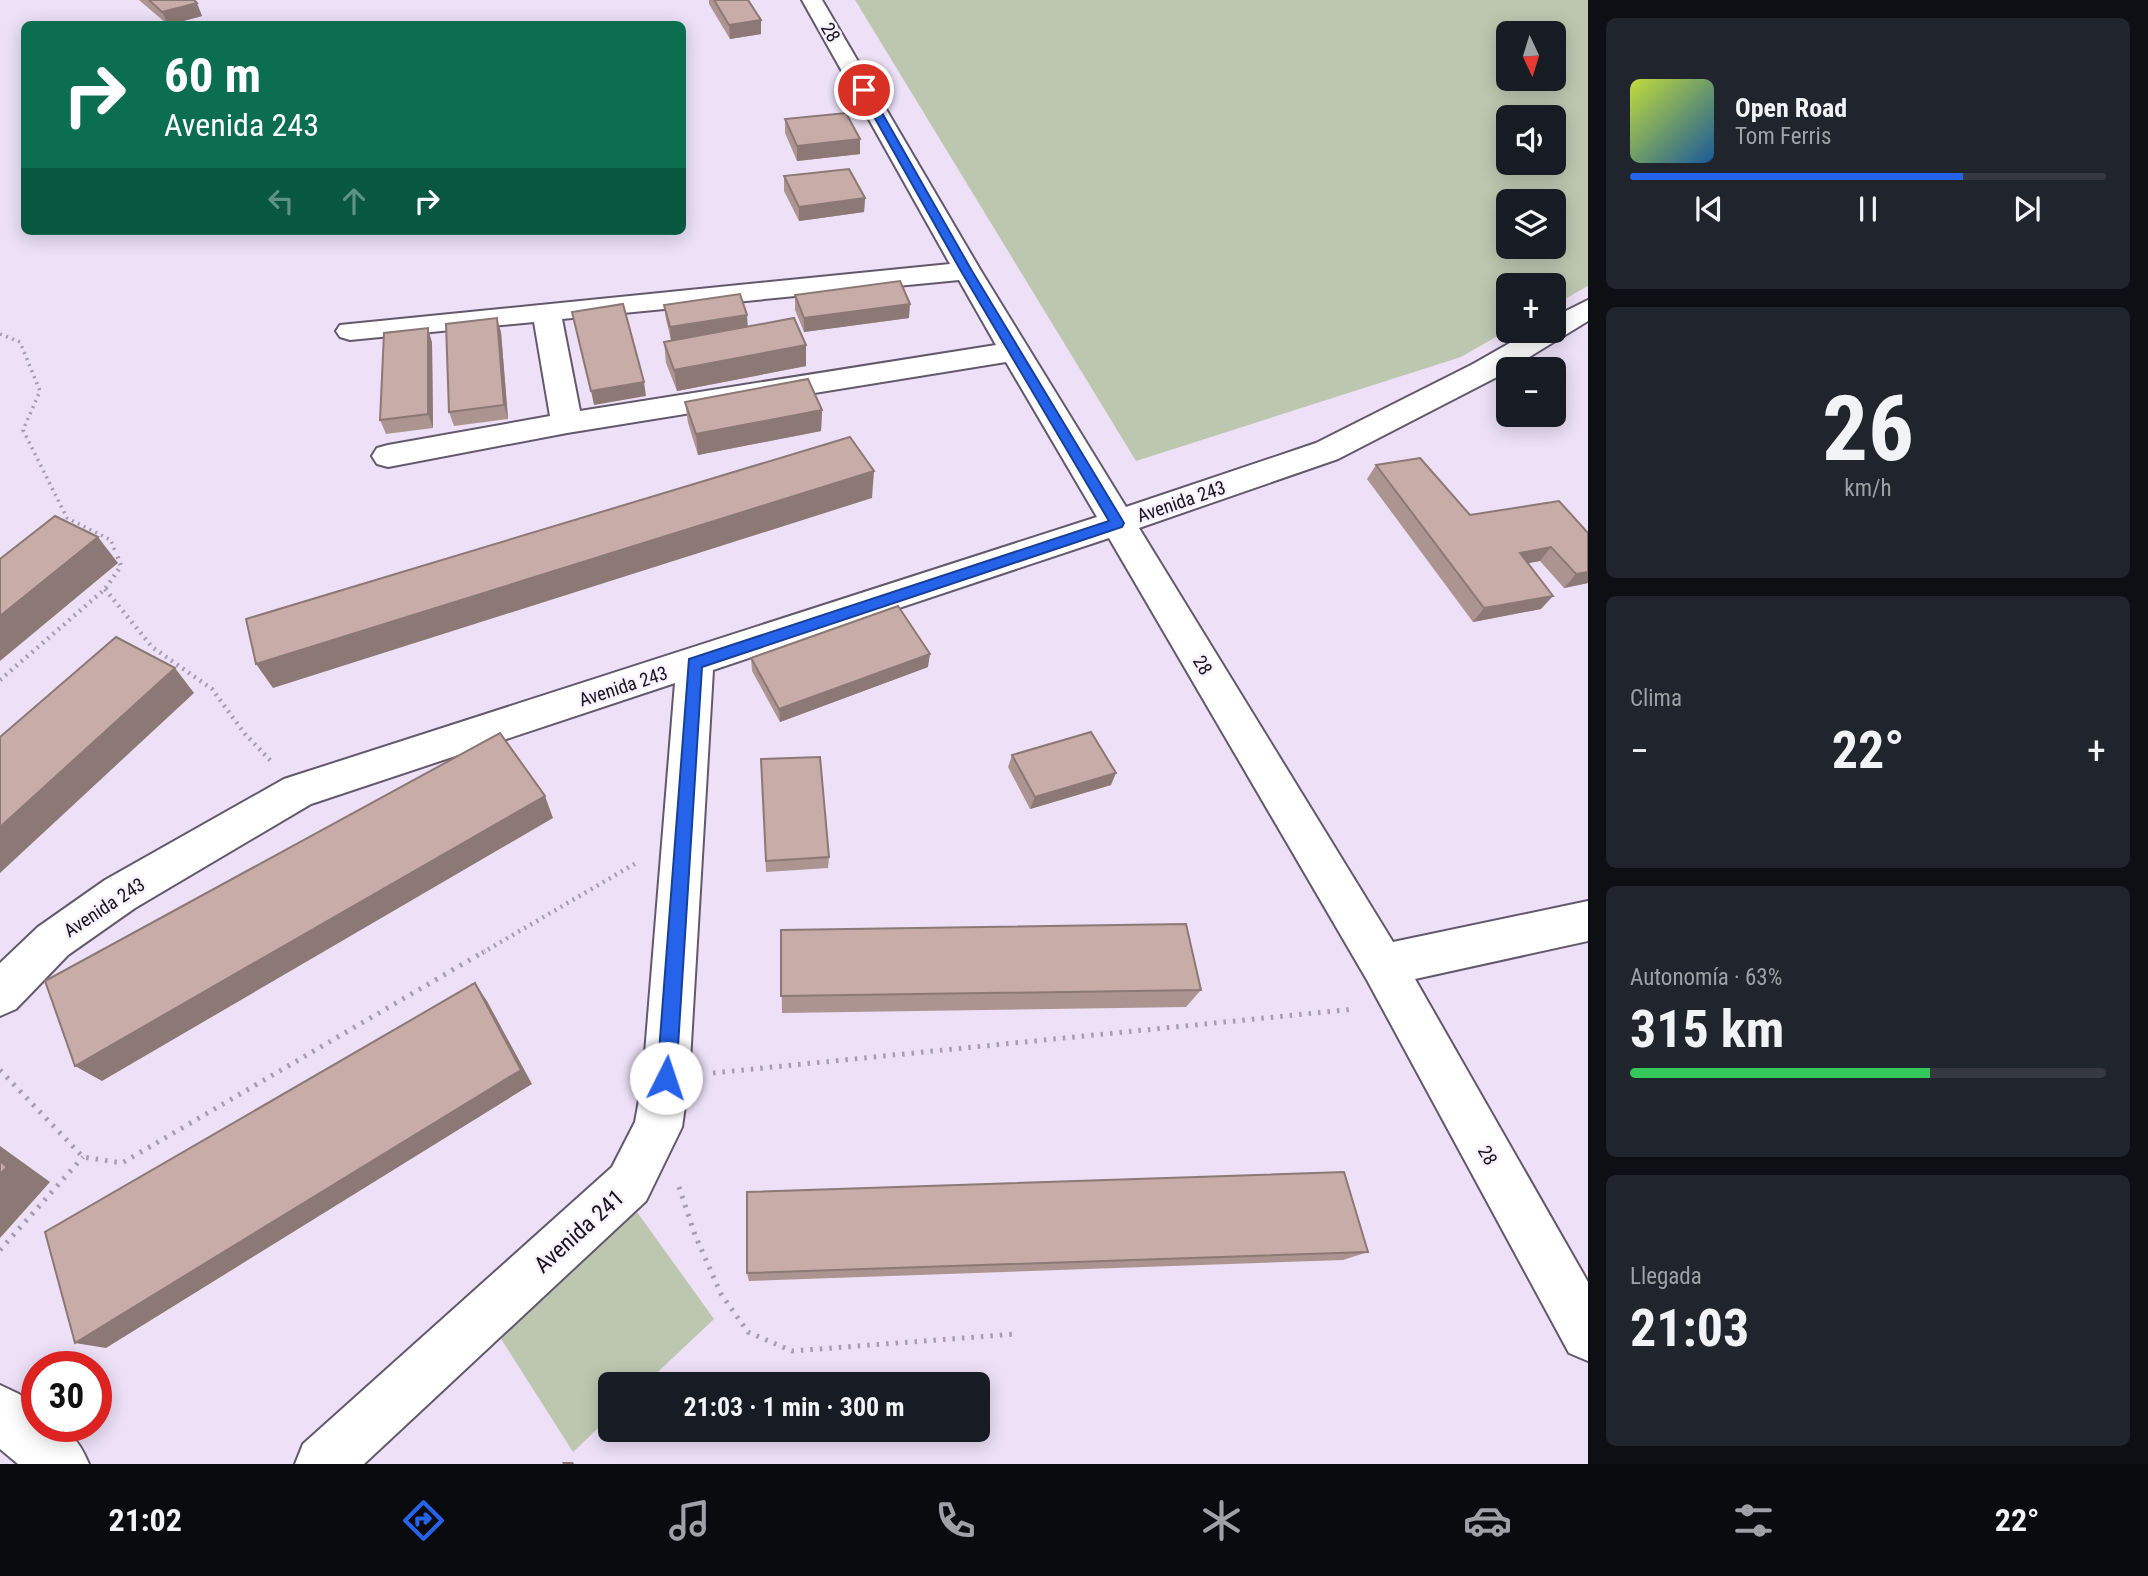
<!DOCTYPE html>
<html lang="es">
<meta charset="utf-8">
<style>
:root{--surface:#171b24;--page:#20242c;--text:#f1f3f6;--muted:#9ea1a6;--line:#363941;--accent:#2563eb}
body{margin:0;font-family:"Roboto Condensed",sans-serif;background:var(--page);color:var(--text);height:100vh;display:flex;flex-direction:column;font-size:26px;white-space:nowrap}
*{box-sizing:border-box;margin:0}
p{font-size:23px;color:var(--muted)}
.icon{flex:none;width:38px;height:38px;fill:none;stroke:currentColor;stroke-width:2;stroke-linecap:round;stroke-linejoin:round}
.map{position:relative;flex:1;overflow:hidden}
.side{display:flex;flex-direction:column;gap:18px;padding:18px;background:#0d0f14;width:560px}
.side>*{flex:none}
.banner{position:absolute;left:21px;top:21px;width:665px;height:214px;border-radius:10px;box-shadow:0 4px 18px #0003;background:#0b6e4f;color:#fff;overflow:hidden}
.needle{width:46px;rotate:176deg}
.fabs{position:absolute;left:1496px;top:21px;display:grid;gap:14px}
.fabs a{display:grid;place-items:center;width:70px;height:70px;border-radius:10px;background:var(--surface);box-shadow:0 4px 18px #0003;font-size:35px}
.speed{position:absolute;left:21px;top:1351px;display:flex;gap:14px;font-size:35px;font-weight:700;text-align:center}
.speed>*{display:grid;place-content:center;width:91px;height:91px;border-radius:50%;background:var(--surface);box-shadow:0 4px 18px #0003;line-height:1}
.speed .limit{border:10px solid #d22;background:#fff;color:#111}
.pin{position:absolute;display:grid;place-items:center;width:60px;height:60px;color:#fff;margin:-30px;border:4px solid #fff;border-radius:50%;box-shadow:0 2px 7px #0007}
.me{position:absolute;width:77px;margin:-38px;rotate:4deg;stroke-linejoin:round;filter:drop-shadow(0 0 5px #0008)}
.turn{display:flex;align-items:center;gap:24px;height:147px;padding:0 28px;font-size:32px}
.turn .icon{width:91px;height:91px;stroke-width:2.5}
.turn b{display:block;font-size:49px;line-height:60px}
.lanes{display:flex;align-items:center;height:66px;padding:0 28px;background:#0003;justify-content:center;gap:35px;direction:ltr}
.lanes .off{opacity:.35}
.big{font-size:52px;font-weight:700;line-height:1.1}
.side .widget{flex:1;display:flex;flex-direction:column;justify-content:center;gap:10px;min-width:0;padding:0 24px;border-radius:10px;background:var(--page)}
.side .dial{align-items:center;gap:0}
.dial b{font-size:91px;line-height:1}
.song{display:flex;align-items:center;gap:21px}
.cover{width:84px;height:84px;border-radius:10px;background:linear-gradient(135deg,hsl(70 70% 55%),hsl(210 70% 35%))}
.played{height:7px;border-radius:4px;background:linear-gradient(90deg,var(--accent) 70%,var(--line) 70%)}
.keys{display:flex;justify-content:space-around;direction:ltr}
.heat{display:flex;justify-content:space-between;align-items:center;font-size:38px;direction:ltr}
.charge{height:10px;border-radius:5px;background:linear-gradient(90deg,#34c759 63%,var(--line) 0)}
.trip{position:absolute;left:598px;top:1372px;width:392px;height:70px;border-radius:10px;background:var(--surface);box-shadow:0 4px 18px #0003;font-weight:700;line-height:70px;text-align:center}
.dock{display:flex;height:112px;justify-content:space-around;align-items:center;background:#090b0e;color:var(--muted)}
.dock .icon{width:49px;height:49px}
.dock .on{color:var(--accent)}
.dock b{font-size:32px;color:var(--text)}
main{display:flex;flex:1;min-height:0}
.map>svg:first-child{display:block}
.green{fill:#bdc7b0;fill-rule:evenodd}
.lines{fill:none;stroke-linecap:round;stroke-linejoin:round}
.minor-casing{stroke:#63586c;stroke-width:4}
.path-far2{stroke:#a89daf;stroke-width:3.5;stroke-dasharray:2 4.5;stroke-linecap:butt}
.path-far1{stroke:#a89daf;stroke-width:4.5;stroke-dasharray:2 5;stroke-linecap:butt}
.path{stroke:#a89daf;stroke-width:5;stroke-dasharray:2.5 7;stroke-linecap:butt}
.minor{fill:#fff;fill-rule:evenodd}
.wall{fill:#ac9490}
.shaded-wall{fill:#8c7875}
.building{fill:#c8aca7;stroke:#8c7875;stroke-width:2}
.route{fill:#2563eb;stroke:#184099;stroke-width:2}
.labels{text-anchor:middle;stroke-width:5;stroke-linejoin:round;paint-order:stroke}
.street-label{font-size:19px;fill:#19141c;stroke:#f7f0fe}
.near-street-label{font-size:23px;fill:#19141c;stroke:#f7f0fe}
</style>
<main>
<div class="map">
<svg width="1588" height="1464" viewBox="0 0 1588 1464">
<rect width="100%" height="100%" fill="#ede0f7"/>
<g class="green">
<path d="M855 0H1588V286L1554 305V285H1508V330L1461 357 1136 461ZM1508 33H1554V79H1508ZM1508 117H1554V163H1508ZM1508 201H1554V247H1508Z"/>
<polygon points="637,1212 714,1319 645,1384 611,1384 611,1416 573,1452 498,1334"/>
</g>
<g class="lines">
<g class="minor-casing">
<g id="minor">
<path d="M802 0H822L981 271 1126 507 1316 443 1473 364 1531 331H1554V317L1588 300V321L1495 378 1338 459 1139 528 1393 942 1588 901V941L1415 979 1588 1282V1361L1569 1353 1367 980 1109 538 713 670 689 1078 682 1127 646 1201 364 1464H295L303 1444 612 1167 635 1122 643 1078 675 683 311 804 135 908 68 955 16 1009 0 1016V963L38 927 105 880 284 779 1097 517 1006 362 567 433 388 467 377 464 372 456 377 448 388 445 550 416 534 322 350 340 340 337 336 331 340 325 950 264ZM959 280 996 345 580 411 562 319Z"/>
<path d="M0 1385 19 1394 37 1408V1426C67 1426 77 1436 89 1464H18L0 1449Z"/>
</g>
</g>
<polyline class="path-far2" points="0,334 20,342 40,391 23,430 67,518 111,540 116,554"/>
<g class="path-far1">
<polyline points="105,589 152,647 212,689 245,734 271,761"/>
<polyline points="0,680 105,589 121,566 116,552"/>
<polyline points="482,953 636,863"/>
</g>
<g class="path">
<polyline points="0,1070 83,1157 122,1163 485,951"/>
<polyline points="713,1073 1355,1009"/>
<polyline points="679,1187 695,1235 721,1294 748,1332 792,1351 1016,1334"/>
<polyline points="0,1250 83,1157"/>
</g>
<use href="#minor" class="minor"/>
</g>
<g class="wall">
<polygon points="139,0 194,0 202,16 172,24 167,24"/>
<polygon points="709,0 748,0 761,34 730,39 709,4"/>
<polygon points="785,119 860,139 860,154 797,161 785,133"/>
<polygon points="784,176 865,198 864,212 799,221 784,191"/>
<polygon points="795,295 909,318 804,332 795,310"/>
<polygon points="664,305 748,326 806,366 677,391 666,363 664,342 671,340 666,319"/>
<polygon points="428,328 432,343 433,428 386,434 380,420"/>
<polygon points="501,332 508,419 454,426 449,412"/>
<polygon points="685,402 822,410 821,431 698,455 688,423"/>
<polygon points="1376,465 1470,515 1588,533 1588,583 1564,588 1540,561 1527,563 1541,609 1473,622 1367,479"/>
<polygon points="751,658 928,667 780,722 752,671"/>
<polygon points="1012,755 1111,785 1030,809 1008,767"/>
<polygon points="761,759 829,857 828,868 766,872"/>
<polygon points="781,930 1201,990 1186,1007 782,1013"/>
<polygon points="1368,1252 1343,1260 749,1281 747,1273"/>
</g>
<g class="shaded-wall">
<polygon points="197,3 202,16 172,24 168,24 162,12"/>
<polygon points="761,20 761,34 730,39 729,25"/>
<polygon points="860,139 860,154 797,161 797,146"/>
<polygon points="865,198 864,212 799,221 799,207"/>
<polygon points="910,304 909,318 804,332 804,318"/>
<polygon points="747,315 748,330 671,341 670,327"/>
<polygon points="497,318 501,332 508,419 504,405"/>
<polygon points="428,328 432,343 433,428 428,414"/>
<polygon points="806,345 806,366 677,391 674,370"/>
<polygon points="644,382 646,396 594,405 591,391"/>
<polygon points="822,410 821,431 698,455 696,434"/>
<polygon points="874,471 872,498 273,688 256,664"/>
<polygon points="98,537 118,563 0,661 0,616"/>
<polygon points="1551,547 1540,561 1509,567 1520,553"/>
<polygon points="1588,572 1588,583 1564,588 1576,574"/>
<polygon points="1553,596 1541,609 1473,622 1484,608"/>
<polygon points="930,654 928,667 780,722 779,709"/>
<polygon points="175,668 194,693 0,873 0,827"/>
<polygon points="1116,773 1111,785 1030,809 1035,797"/>
<polygon points="545,796 553,818 102,1081 75,1066"/>
<polygon points="475,983 487,1001 532,1084 106,1348 75,1343"/>
<polygon points="0,1146 50,1182 0,1238"/>
<polygon points="562,1462 573,1462 574,1464 563,1464"/>
</g>
<g class="building">
<polygon points="149,0 194,0 197,3 162,12"/>
<polygon points="714,0 748,0 761,20 729,25"/>
<polygon points="846,113 860,139 797,146 785,119"/>
<polygon points="849,169 865,198 799,207 784,176"/>
<polygon points="900,281 910,304 804,318 795,295"/>
<polygon points="740,294 747,315 670,327 664,305"/>
<polygon points="623,304 644,382 591,391 572,312"/>
<polygon points="497,318 504,405 449,412 446,324"/>
<polygon points="794,318 806,345 674,370 664,342"/>
<polygon points="428,328 428,414 380,420 384,333"/>
<polygon points="808,379 822,410 696,434 685,402"/>
<polygon points="850,437 874,471 256,664 246,619"/>
<polygon points="1420,458 1470,515 1559,501 1588,533 1588,572 1576,574 1551,547 1520,553 1553,596 1484,608 1376,465"/>
<polygon points="55,516 98,537 0,616 0,559"/>
<polygon points="898,606 930,654 779,709 751,658"/>
<polygon points="116,637 175,668 0,827 0,737"/>
<polygon points="1091,732 1116,773 1035,797 1012,755"/>
<polygon points="500,733 545,796 75,1066 45,981"/>
<polygon points="820,757 829,857 766,861 761,759"/>
<polygon points="1186,924 1201,990 781,996 781,930"/>
<polygon points="475,983 521,1070 75,1343 45,1232"/>
<polygon points="0,1161 7,1167 0,1174"/>
<polygon points="1344,1172 1368,1252 747,1273 747,1192"/>
</g>
<polygon class="route" points="864,87 869,90 972,271 1124,523 1122,527 702,667 676,1078 673,1085 666,1087 660,1085 657,1078 689,659 1109,521 961,271 859,90"/>
<g class="labels">
<g class="street-label">
<text transform="translate(831 32) rotate(60)" y="7">28</text>
<text transform="translate(1181 501) rotate(-19)" y="7">Avenida 243</text>
<text transform="translate(1203 665) rotate(59)" y="7">28</text>
<text transform="translate(623 686) rotate(-18)" y="7">Avenida 243</text>
<text transform="translate(104 907) rotate(-33)" y="7">Avenida 243</text>
<text transform="translate(1488 1155) rotate(61)" y="7">28</text>
</g>
<g class="near-street-label">
<text transform="translate(579 1231) rotate(-42)" y="8">Avenida 241</text>
</g>
</g>
</svg>
<div class="fabs">
<a><svg class="needle" viewBox="-14 -14 28 28"><path d="M0-13l5 13h-10z" fill="#e53935"/><path d="M0 13l5-13h-10z" fill="#9ea1a6"/></svg></a>
<a><svg class="icon" aria-label="sound" viewBox="0 0 24 24"><path d="M4 9h4l5-4v14l-5-4H4zM17 9q2 3 0 6"/></svg></a>
<a><svg class="icon" aria-label="layers" viewBox="0 0 24 24"><path d="M12 4l9 5-9 5-9-5zM3 14l9 5 9-5"/></svg></a>
<a>+</a>
<a>−</a>
</div>
<div class="speed"><div class="limit">30</div></div>
<div class="pin" style="left:864px;top:90px;background:#d93025"><svg class="icon" aria-label="arrive" viewBox="0 0 24 24"><path d="M6 21V4h12l-3 4 3 4H6"/></svg></div>
<svg class="me" style="left:666px;top:1078px" viewBox="-20 -20 40 40"><circle r="19" fill="#fff"/><path d="M0-13L10 11 0 6-10 11z" fill="#2563eb"/></svg>
<div class="trip">21:03 · 1 min · 300 m</div>
<div class="banner">
<div class="turn"><svg class="icon" aria-label="right" viewBox="0 0 24 24"><path d="M7 20v-9h11M14 6l5 5-5 5"/></svg><div><b>60 m</b>Avenida 243</div></div>
<div class="lanes"><svg class="icon off" aria-label="left" viewBox="0 0 24 24"><path d="M17 20v-9H6M10 6l-5 5 5 5"/></svg><svg class="icon off" aria-label="ahead" viewBox="0 0 24 24"><path d="M12 20V5M6 11l6-6 6 6"/></svg><svg class="icon" aria-label="right" viewBox="0 0 24 24"><path d="M7 20v-9h11M14 6l5 5-5 5"/></svg></div>
</div>
</div>
<section class="side">
<div class="widget">
<div class="song"><i class="cover"></i><div><b>Open Road</b><p>Tom Ferris</p></div></div>
<div class="played"></div>
<div class="keys"><svg class="icon" aria-label="previous" viewBox="0 0 24 24"><path d="M18 5L8 12l10 7zM5 5v14"/></svg><svg class="icon" aria-label="pause" viewBox="0 0 24 24"><path d="M8 5v14M16 5v14"/></svg><svg class="icon" aria-label="next" viewBox="0 0 24 24"><path d="M6 5l10 7-10 7zM19 5v14"/></svg></div>
</div>
<div class="widget dial"><b>26</b><p>km/h</p></div>
<div class="widget"><p>Clima</p>
<div class="heat"><a>−</a><b class="big">22°</b><a>+</a></div>
</div>
<div class="widget"><p>Autonomía · 63%</p><b class="big">315 km</b><div class="charge"></div></div>
<div class="widget"><p>Llegada</p><b class="big">21:03</b></div>
</section>
</main>
<nav class="dock">
<b>21:02</b>
<svg class="icon on" aria-label="directions" viewBox="0 0 24 24"><path d="M12 3l9 9-9 9-9-9zM9 14v-3h6M13 9l2 2-2 2"/></svg>
<svg class="icon" aria-label="music" viewBox="0 0 24 24"><path d="M9 18V5l10-2v13"/><circle cx="6" cy="18" r="3"/><circle cx="16" cy="16" r="3"/></svg>
<svg class="icon" aria-label="phone" viewBox="0 0 24 24"><path d="M5 4h4l2 5-3 2q2 4 5 5l2-3 5 2v4C11 20 4 13 5 4z"/></svg>
<svg class="icon" aria-label="climate" viewBox="0 0 24 24"><path d="M12 3v18M4 7l16 10M4 17L20 7"/></svg>
<svg class="icon" aria-label="car" viewBox="0 0 24 24"><path d="M5 17H2v-5l4-1 3-4h7l3 4 3 1v5h-3M9 17h6M6 11h13"/><circle cx="7" cy="17" r="2"/><circle cx="17" cy="17" r="2"/></svg>
<svg class="icon" aria-label="filters" viewBox="0 0 24 24"><path d="M4 7h16M4 17h16"/><circle cx="9" cy="7" r="2"/><circle cx="15" cy="17" r="2"/></svg>
<b>22°</b>
</nav>
